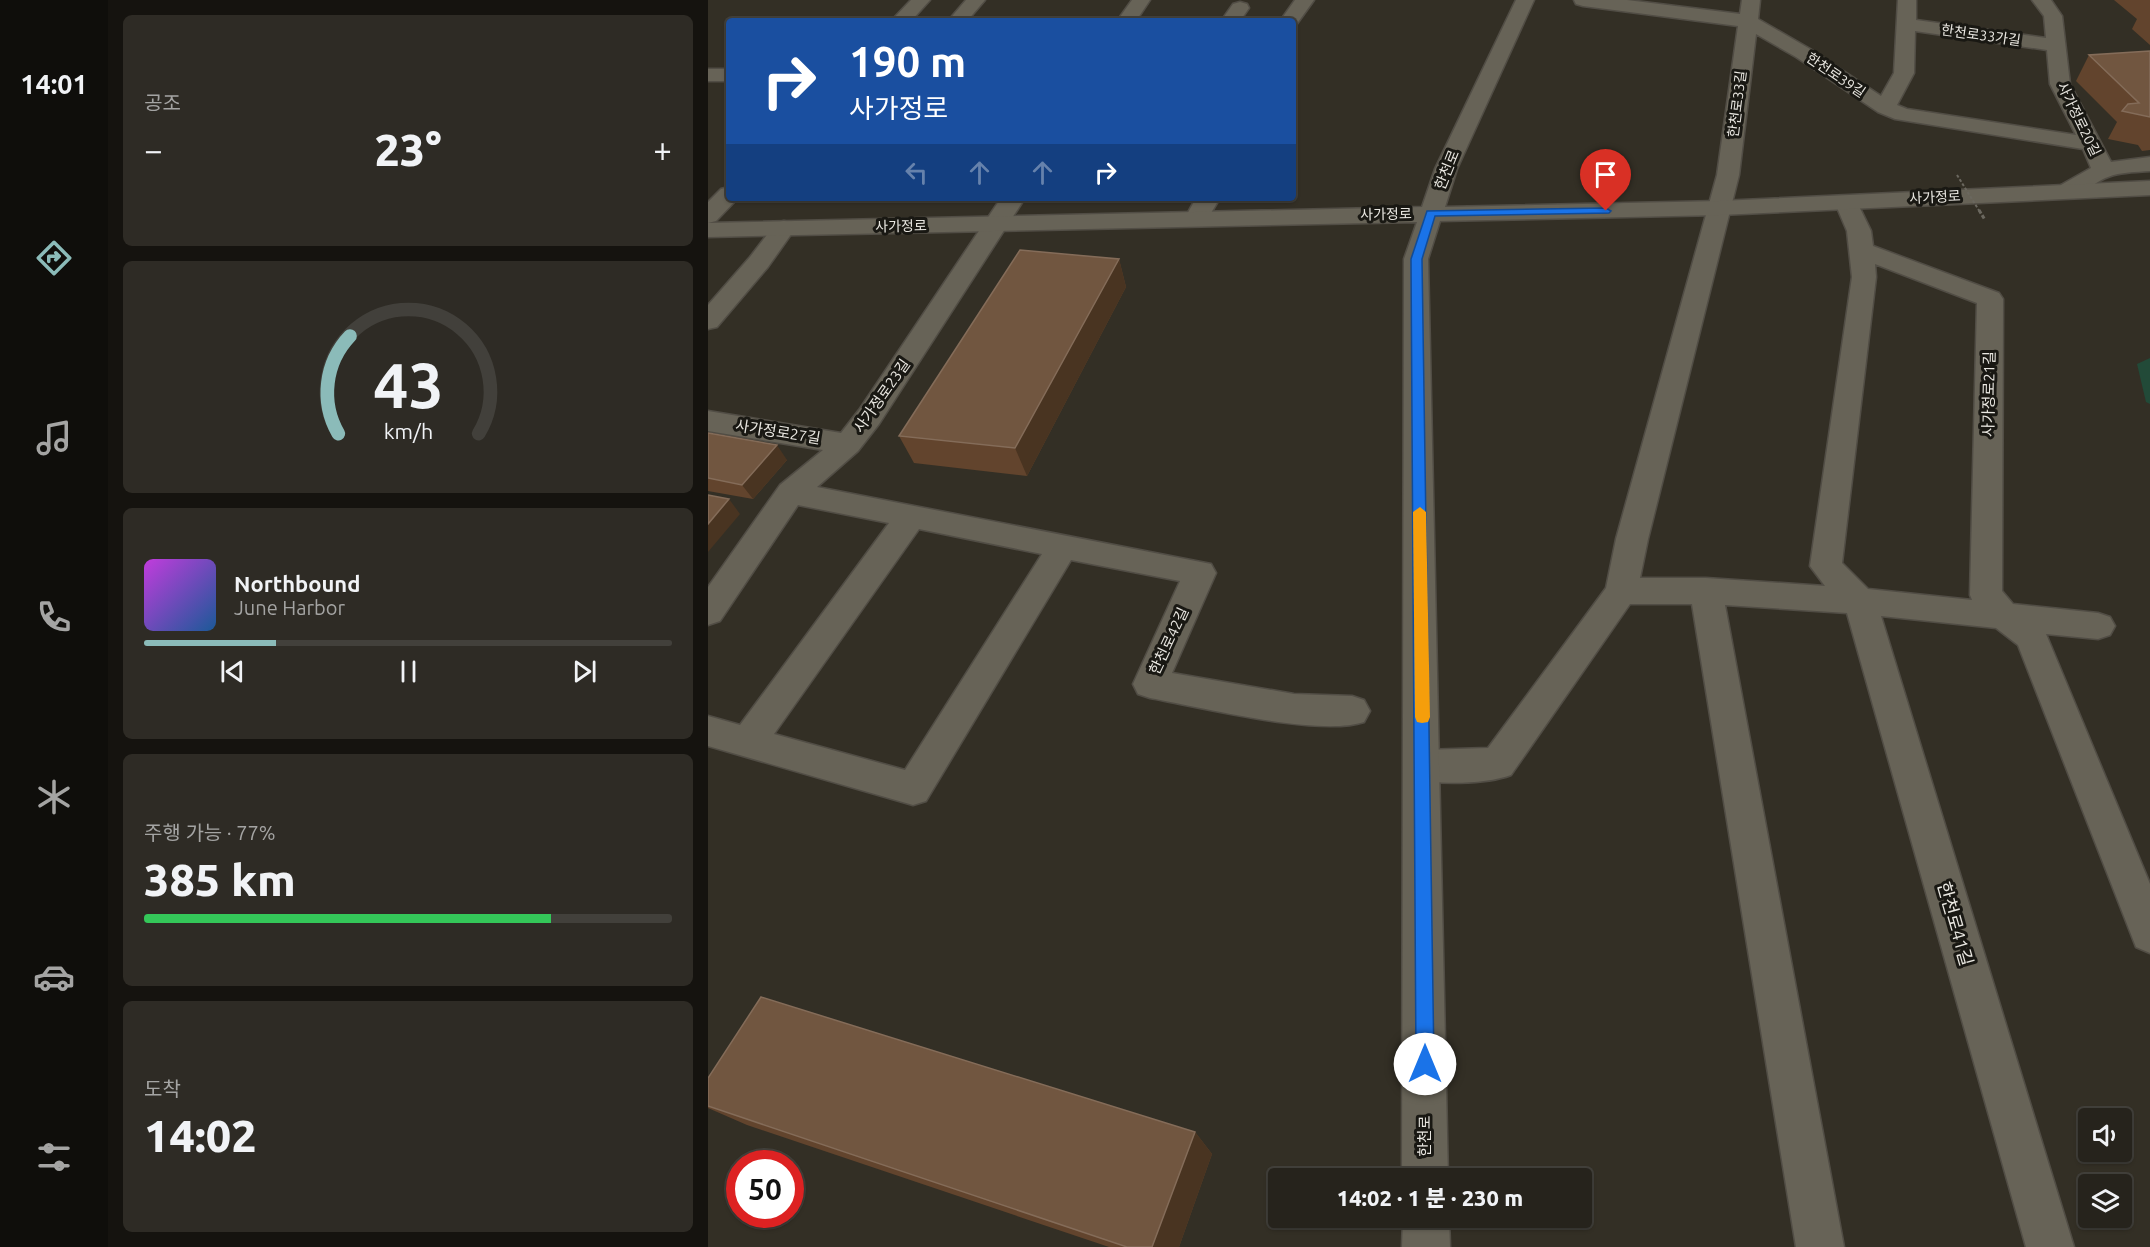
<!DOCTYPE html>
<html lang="ko">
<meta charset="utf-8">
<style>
:root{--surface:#26231c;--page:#2e2b25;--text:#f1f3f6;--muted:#a4a4a3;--line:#42403b;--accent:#8bbbb9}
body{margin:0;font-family:Ubuntu,"Noto Sans KR",sans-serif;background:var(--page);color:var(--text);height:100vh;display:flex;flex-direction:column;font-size:22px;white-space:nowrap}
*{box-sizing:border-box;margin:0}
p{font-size:20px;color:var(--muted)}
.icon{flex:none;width:33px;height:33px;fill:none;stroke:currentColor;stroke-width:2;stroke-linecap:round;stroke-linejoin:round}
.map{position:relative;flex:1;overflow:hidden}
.drawer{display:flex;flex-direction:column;gap:15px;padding:15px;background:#15130f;width:600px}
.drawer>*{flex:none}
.banner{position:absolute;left:18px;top:18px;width:570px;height:183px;border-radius:6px;box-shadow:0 2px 4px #0004,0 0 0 2px var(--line);background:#1a4fa0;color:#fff;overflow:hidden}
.controls{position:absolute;left:1370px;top:1108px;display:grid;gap:12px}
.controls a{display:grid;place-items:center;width:54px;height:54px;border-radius:6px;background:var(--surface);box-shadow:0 2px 4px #0004,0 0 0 2px var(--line);font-size:30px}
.speed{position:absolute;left:18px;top:1150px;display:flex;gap:12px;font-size:30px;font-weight:700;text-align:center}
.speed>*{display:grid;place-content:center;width:78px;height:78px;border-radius:50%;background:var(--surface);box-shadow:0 2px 4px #0004,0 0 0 2px var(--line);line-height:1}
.speed .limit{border:9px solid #d22;background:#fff;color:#111}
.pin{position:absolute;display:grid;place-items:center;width:51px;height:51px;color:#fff;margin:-62px -26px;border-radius:50% 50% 50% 0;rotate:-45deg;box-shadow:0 0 6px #0007}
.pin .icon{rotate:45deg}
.me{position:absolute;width:66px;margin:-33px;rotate:0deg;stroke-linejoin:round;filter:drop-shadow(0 0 4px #0008)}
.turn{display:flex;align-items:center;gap:21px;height:126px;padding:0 24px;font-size:27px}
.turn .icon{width:78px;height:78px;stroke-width:2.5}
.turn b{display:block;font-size:42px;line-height:51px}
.lanes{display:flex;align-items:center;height:57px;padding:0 24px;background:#0003;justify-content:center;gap:30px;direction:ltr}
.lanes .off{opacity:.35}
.big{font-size:45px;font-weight:800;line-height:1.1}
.drawer .tile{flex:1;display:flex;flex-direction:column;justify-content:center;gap:9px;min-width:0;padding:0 21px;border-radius:9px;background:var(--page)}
.drawer .dial{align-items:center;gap:0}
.dial svg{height:156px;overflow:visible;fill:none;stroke:var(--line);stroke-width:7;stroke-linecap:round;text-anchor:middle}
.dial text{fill:var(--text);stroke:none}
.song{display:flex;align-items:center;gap:18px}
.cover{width:72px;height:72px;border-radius:9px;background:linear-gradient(135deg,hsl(290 70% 55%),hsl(210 70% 35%))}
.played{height:6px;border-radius:3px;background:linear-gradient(90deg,var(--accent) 25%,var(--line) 25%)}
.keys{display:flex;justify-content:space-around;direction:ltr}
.heat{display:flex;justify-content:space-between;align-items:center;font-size:33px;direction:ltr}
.charge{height:9px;border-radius:4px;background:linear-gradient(90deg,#34c759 77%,var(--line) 0)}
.trip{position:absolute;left:560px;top:1168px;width:324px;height:60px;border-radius:6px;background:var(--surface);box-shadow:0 2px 4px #0004,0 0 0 2px var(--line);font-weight:800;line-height:60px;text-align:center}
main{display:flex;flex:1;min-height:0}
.tabs{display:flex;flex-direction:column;width:108px;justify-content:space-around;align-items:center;background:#0f0e0b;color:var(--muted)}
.tabs .icon{width:42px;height:42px}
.tabs .on{color:var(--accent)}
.tabs b{font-size:27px;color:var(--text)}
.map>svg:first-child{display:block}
.green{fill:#224a38}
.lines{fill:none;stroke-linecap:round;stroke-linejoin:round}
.street-casing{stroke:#514d45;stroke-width:3}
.secondary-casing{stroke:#514d45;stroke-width:3}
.street{fill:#676357;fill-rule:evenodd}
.secondary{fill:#676357;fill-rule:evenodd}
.path-bridge-far1{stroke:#6b685f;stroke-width:2;stroke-dasharray:3 2;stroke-linecap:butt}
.path-bridge{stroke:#6b685f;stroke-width:3;stroke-dasharray:4 2;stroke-linecap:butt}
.wall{fill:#62442d}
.shaded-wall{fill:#493421}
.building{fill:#715640;stroke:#846c59;stroke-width:1.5}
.route{fill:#1a73e8;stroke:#114b97;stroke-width:1.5}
.slow{fill:#f59e0b}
.labels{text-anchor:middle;stroke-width:6;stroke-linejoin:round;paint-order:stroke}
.far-street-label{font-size:14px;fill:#e9e7e1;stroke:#191813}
.street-label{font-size:15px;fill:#e9e7e1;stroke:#191813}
.near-street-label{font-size:18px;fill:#e9e7e1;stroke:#191813}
</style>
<main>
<nav class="tabs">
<b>14:01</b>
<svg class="icon on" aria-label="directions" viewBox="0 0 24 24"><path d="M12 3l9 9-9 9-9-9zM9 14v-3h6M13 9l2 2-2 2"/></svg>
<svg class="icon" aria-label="music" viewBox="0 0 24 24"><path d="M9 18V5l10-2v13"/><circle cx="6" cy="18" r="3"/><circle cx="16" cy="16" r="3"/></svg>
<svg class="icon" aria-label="phone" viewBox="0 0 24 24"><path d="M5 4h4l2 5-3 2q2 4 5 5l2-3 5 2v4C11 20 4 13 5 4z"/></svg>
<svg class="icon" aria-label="climate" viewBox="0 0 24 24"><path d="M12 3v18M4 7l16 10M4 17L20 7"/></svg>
<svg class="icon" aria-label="car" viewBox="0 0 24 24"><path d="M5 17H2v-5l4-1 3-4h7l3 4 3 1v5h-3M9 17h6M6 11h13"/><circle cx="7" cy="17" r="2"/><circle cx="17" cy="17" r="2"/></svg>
<svg class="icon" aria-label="filters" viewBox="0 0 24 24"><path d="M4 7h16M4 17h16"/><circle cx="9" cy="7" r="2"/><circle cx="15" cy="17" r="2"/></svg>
</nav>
<section class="drawer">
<div class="tile"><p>공조</p>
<div class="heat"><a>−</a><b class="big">23°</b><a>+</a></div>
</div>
<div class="tile dial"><svg viewBox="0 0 100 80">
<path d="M14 69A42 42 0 1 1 86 69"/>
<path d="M14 69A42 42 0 0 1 20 19" stroke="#8bbbb9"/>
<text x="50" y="56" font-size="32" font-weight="700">43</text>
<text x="50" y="72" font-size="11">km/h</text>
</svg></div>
<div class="tile">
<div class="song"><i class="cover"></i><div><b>Northbound</b><p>June Harbor</p></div></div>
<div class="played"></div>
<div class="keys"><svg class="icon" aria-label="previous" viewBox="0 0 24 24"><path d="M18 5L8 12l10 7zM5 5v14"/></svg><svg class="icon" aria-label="pause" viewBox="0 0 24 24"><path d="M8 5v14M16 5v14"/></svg><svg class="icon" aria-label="next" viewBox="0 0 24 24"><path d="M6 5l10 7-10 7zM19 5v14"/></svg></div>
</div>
<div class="tile"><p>주행 가능 · 77%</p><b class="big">385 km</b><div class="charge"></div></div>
<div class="tile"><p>도착</p><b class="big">14:02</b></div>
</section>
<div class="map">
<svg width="1442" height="1247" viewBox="0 0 1442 1247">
<rect width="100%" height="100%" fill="#332f25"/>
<polygon class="green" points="1442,358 1442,404 1438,402 1429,364"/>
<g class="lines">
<g class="street-casing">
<g id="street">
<polygon points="203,0 222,0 203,21 183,21"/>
<polygon points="258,0 277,0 259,21 240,21"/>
<polygon points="424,0 442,0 428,21 409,21"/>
<polygon points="587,0 606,0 588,25 585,26 585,21 572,21"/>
<path d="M866 0H919L1032 14 1034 0H1052L1050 19 1102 49 1173 96 1186 73 1190 0H1208V20L1338 38 1336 16 1324 0H1343L1354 16 1362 84 1403 162 1442 157V171C1429 172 1412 172 1400 177 1383 183 1372 200 1353 195L1350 190 1353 185 1383 168 1375 149 1187 119 1170 112 1088 57 1048 34 1031 175 940 539 932 578H998L1117 586 1102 566 1144 277 1139 231 1127 203 1131 198 1139 196 1147 198 1163 231 1165 246 1291 293 1295 299 1294 591 1305 604 1390 613 1402 617 1407 626 1402 635 1390 639 1338 634 1442 884V953L1428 947 1310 645 1288 628 1173 616 1366 1247H1318L1139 613 1017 605 1136 1247H1088L984 604H922L803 775C779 784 726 786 702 777L697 766 702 755 715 750 780 748 898 588 908 539 1009 175 1030 26 875 6 868 4ZM1207 31 1339 50 1342 84 1368 135 1199 109 1189 105 1206 73ZM1167 264 1269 303 1262 595 1264 600 1160 589 1134 563 1168 277Z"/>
<polygon points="532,2 539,4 541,8 532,21 513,21 525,4"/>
<rect x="0" y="69" width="21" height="12"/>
<polygon points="21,187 21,198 30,198 8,221 0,223 0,202 13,189"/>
<path d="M293 198H317L171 424 150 451 109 487 503 564 508 573 464 673 586 694 644 696 656 700 662 711 656 722C611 737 493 707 442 698L430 694 425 684 472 581 363 560 218 801 205 805 0 746V716L32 725 181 523 90 505 12 621 0 625V587L72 485 115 450 0 431V411L133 433 151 410ZM211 529 334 554 197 770 66 734Z"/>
<polygon points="488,198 512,198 497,223 489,225 481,223 477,218"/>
<polygon points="76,221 84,223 88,228 84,233 60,267 9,327 0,329 0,305 42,257 68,223"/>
</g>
</g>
<g class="secondary-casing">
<g id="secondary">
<polygon points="808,0 826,0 749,169 737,207 1012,201 1442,181 1442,195 1012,215 732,221 720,259 740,1179 694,1179 696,259 709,222 0,237 0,223 714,207 727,169"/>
<polygon points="695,1218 741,1218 742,1247 694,1247"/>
</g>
</g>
<use href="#street" class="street"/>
<use href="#secondary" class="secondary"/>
<polyline class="path-bridge-far1" points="1249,175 1272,212"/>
<polyline class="path-bridge" points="1271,210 1277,220"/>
</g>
<g class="wall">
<polygon points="1406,0 1442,0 1442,45 1424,29 1429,19"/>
<polygon points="1442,51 1442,150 1434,151 1430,145 1400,139 1409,122 1368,81 1381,55"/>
<polygon points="411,259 418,287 319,476 206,463 191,436"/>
<polygon points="0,433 79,460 45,499 0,491"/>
<polygon points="0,1078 487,1132 504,1154 471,1247 401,1247 39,1125 0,1108"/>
</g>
<g class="shaded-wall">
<polygon points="411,259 418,287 319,476 307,448"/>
<polygon points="69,445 79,460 45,499 34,485"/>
<polygon points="21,499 32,514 0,552 0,524"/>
<polygon points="487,1132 504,1154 471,1247 444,1247"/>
</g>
<g class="building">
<polygon points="1442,51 1442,117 1414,111 1420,104 1431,103 1381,55"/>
<polygon points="312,250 411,259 307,448 191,436"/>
<polygon points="0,433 69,445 34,485 0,478"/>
<polygon points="0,495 21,499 0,524"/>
<polygon points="53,997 487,1132 444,1247 419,1247 0,1106 0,1078"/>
</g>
<polygon class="route" points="898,208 903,211 901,213 727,216 714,259 726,1064 723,1071 717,1073 710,1071 708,1064 703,259 719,211"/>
<polygon class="slow" points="712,507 718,512 722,717 720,722 714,723 709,722 707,717 705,512"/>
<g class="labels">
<g class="far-street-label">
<text transform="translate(1273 35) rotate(8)" y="5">한천로33가길</text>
<text transform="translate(1128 75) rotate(34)" y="5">한천로39길</text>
<text transform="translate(1029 104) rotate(-83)" y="5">한천로33길</text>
<text transform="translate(1371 119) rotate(64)" y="5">사가정로20길</text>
<text transform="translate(1227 197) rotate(-3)" y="5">사가정로</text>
<text transform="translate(678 214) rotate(-1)" y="5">사가정로</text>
<text transform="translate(193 226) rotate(-1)" y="5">사가정로</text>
</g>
<g class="street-label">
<text transform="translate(739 170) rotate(-68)" y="5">한천로</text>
<text transform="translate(1281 394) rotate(-89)" y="5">사가정로21길</text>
<text transform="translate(174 396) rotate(-55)" y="5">사가정로23길</text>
<text transform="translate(70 432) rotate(9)" y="5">사가정로27길</text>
<text transform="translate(461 641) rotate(-65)" y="5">한천로42길</text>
<text transform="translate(717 1136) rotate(-90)" y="5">한천로</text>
</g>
<g class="near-street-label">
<text transform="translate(1247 924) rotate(74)" y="6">한천로41길</text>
</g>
</g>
</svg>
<div class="controls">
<a><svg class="icon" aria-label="sound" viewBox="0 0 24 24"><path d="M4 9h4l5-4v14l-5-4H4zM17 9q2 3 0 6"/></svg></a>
<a><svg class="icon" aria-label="layers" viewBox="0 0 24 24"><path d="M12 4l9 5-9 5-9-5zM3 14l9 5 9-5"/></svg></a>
</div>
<div class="speed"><div class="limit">50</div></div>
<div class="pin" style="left:898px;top:211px;background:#d93025"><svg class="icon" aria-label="arrive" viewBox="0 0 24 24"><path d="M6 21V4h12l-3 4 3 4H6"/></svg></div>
<svg class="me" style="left:717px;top:1064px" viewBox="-20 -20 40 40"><circle r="19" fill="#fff"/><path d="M0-13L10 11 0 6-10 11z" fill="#1a73e8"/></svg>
<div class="trip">14:02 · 1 분 · 230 m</div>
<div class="banner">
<div class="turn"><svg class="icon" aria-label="right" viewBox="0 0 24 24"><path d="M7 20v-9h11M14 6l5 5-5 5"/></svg><div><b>190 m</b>사가정로</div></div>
<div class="lanes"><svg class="icon off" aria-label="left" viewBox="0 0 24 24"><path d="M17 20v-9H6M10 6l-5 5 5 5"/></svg><svg class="icon off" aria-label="ahead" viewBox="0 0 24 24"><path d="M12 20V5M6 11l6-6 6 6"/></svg><svg class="icon off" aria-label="ahead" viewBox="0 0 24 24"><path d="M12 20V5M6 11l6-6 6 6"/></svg><svg class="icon" aria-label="right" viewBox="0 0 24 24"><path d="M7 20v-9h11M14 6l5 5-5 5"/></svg></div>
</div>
</div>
</main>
